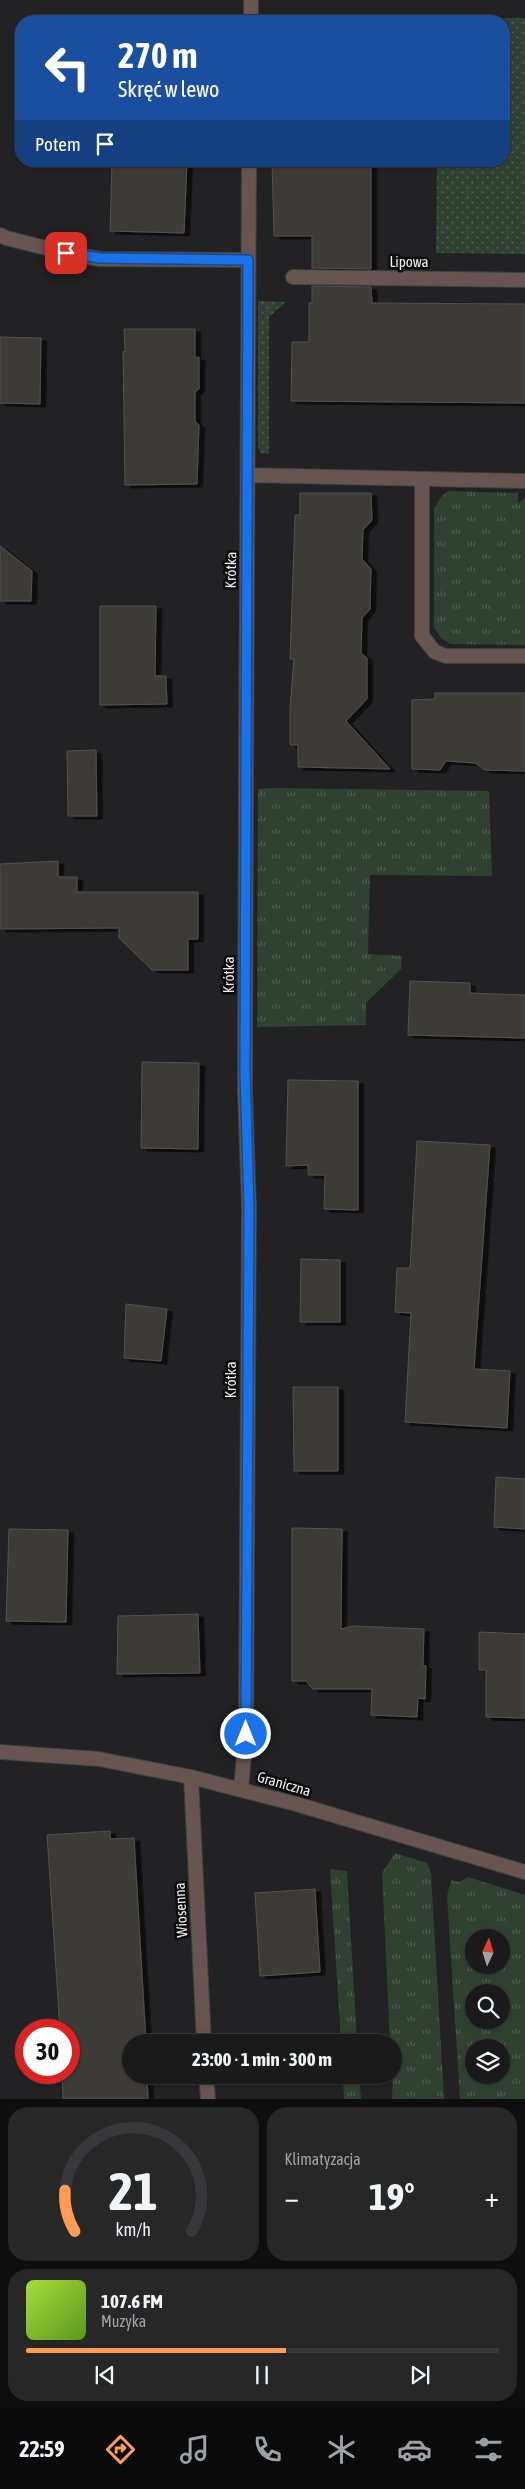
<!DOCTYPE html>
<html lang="pl">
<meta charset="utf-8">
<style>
:root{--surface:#1a1a1b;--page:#272728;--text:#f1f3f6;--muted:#9fa1a3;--line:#38383a;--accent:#fd9c56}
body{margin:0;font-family:"Asap Condensed",sans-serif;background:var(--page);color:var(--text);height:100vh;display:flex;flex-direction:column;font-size:19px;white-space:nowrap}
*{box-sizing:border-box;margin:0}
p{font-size:16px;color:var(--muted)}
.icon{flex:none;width:28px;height:28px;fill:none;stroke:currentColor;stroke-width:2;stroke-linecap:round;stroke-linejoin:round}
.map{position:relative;height:2099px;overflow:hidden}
.panel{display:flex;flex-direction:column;gap:8px;padding:8px;background:#0e0e0f;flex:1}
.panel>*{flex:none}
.top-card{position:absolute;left:15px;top:15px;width:495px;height:152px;border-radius:20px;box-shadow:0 1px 4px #0004,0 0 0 1px var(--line);background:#1a4fa0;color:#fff;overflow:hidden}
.needle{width:32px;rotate:4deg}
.buttons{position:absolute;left:465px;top:1929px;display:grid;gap:10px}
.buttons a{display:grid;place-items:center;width:45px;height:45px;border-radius:50%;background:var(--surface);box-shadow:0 1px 4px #0004,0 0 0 1px var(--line);font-size:25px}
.speed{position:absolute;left:15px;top:2019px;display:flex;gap:10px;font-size:25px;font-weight:700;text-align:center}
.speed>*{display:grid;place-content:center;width:65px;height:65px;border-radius:50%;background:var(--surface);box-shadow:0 1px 4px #0004,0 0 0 1px var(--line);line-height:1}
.speed .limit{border:8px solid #d22;background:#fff;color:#111}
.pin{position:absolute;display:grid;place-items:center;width:42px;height:42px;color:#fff;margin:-21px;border-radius:10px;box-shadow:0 2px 8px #0006}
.me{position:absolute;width:55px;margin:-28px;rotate:0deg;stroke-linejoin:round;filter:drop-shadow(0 0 4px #0008)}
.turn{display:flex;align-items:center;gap:18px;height:105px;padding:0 20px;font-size:22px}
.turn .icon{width:65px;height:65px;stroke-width:2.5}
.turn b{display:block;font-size:35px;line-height:42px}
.then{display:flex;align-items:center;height:48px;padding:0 20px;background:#0003;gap:10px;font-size:19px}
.big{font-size:38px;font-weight:700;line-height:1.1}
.panel .card{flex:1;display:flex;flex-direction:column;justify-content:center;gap:8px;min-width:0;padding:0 18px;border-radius:20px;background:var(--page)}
.panel .dial{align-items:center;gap:0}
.dial svg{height:130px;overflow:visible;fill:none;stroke:var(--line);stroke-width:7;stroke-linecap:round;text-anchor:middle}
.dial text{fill:var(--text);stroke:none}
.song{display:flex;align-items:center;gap:15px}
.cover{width:60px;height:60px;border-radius:8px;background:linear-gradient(135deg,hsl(80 70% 55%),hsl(90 70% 35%))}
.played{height:5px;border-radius:2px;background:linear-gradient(90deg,var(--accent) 55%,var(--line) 55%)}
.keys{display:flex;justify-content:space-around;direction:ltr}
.heat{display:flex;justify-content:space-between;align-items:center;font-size:28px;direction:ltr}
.panel .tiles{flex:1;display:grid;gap:8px;grid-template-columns:1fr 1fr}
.card:last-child{grid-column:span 2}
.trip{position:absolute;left:122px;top:2034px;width:280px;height:50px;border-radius:25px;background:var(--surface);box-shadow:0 1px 4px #0004,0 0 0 1px var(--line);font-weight:700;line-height:50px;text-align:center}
.dock{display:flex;height:80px;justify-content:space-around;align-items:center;background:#0a0a0b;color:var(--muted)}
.dock .icon{width:35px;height:35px}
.dock .on{color:var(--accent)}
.dock b{font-size:22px;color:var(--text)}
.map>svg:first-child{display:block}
.grass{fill:url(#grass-tufts);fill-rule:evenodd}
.garden{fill:url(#garden-dots)}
.building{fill:#3d3b39;stroke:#53514e;filter:url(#shadow)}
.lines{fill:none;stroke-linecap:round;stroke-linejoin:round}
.minor-casing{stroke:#3f3f41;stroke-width:16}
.minor{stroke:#675551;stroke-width:14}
.route-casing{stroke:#114b97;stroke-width:12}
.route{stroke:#1a73e8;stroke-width:9}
.labels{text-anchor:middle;stroke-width:5;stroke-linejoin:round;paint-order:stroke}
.street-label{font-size:15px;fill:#f0f0f1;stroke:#0c0b0c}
</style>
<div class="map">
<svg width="525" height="2099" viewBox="0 0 525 2099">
<defs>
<pattern id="grass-tufts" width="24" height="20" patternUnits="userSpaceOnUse" patternTransform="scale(1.25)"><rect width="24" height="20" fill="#304132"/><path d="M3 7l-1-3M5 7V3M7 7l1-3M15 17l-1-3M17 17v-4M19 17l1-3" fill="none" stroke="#4e5d50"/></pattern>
<pattern id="garden-dots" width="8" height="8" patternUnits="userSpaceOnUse" patternTransform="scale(1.25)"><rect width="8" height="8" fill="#304132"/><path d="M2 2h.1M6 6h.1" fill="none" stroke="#4e5d50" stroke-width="1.8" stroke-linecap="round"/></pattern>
<filter id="shadow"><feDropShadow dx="5.5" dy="3" stdDeviation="0" flood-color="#0009"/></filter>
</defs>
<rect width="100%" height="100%" fill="#222224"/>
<g class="grass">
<polygon points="448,491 518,493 518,503 525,498 525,645 450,644 441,638 434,628 434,509 441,497"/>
<polygon points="273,788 489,791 492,876 370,875 368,954 402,956 401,969 366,1003 366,1025 257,1027 258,789"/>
<polygon points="395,1853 427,1863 431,1873 444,2099 392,2099 394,2042 390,2042 382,1873"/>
<polygon points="330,1869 347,1871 357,2042 341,2042"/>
<path d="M468 1877 525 1895V2099H460L447 1896 451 1880 459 1882ZM474 1938H501V1965H474ZM501 1992V2020H474V1992ZM474 2048H501V2075H474Z"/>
<polygon points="343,2075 359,2075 361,2099 344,2099"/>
</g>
<g class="garden">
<polygon points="438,18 525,18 525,254 436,253 437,161 504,161 504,21 438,21"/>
<polygon points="258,301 286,302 269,317 269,454 261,453 258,448"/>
</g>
<g class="building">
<polygon points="112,161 187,161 184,233 110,231"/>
<polygon points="272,161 371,161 371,269 312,268 312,236 274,236"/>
<polygon points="312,286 371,287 372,303 525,304 525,403 291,401 292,342 309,342 309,303 312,303"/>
<polygon points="124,329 195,329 195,358 199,357 199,389 195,392 195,421 199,425 197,484 125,485 123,351 125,352"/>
<polygon points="0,337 41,338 40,404 0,403"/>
<polygon points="300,493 371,493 372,520 363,530 362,559 371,569 370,609 362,618 361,653 367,658 367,699 346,721 390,769 298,767 298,745 290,745 290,708 294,659 290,659 295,515 300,515"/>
<polygon points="0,546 32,571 31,601 0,601"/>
<polygon points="100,606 156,606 155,676 166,676 167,704 100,705"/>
<polygon points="435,693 525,693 525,771 485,770 475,763 446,761 440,770 412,769 412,700 435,699"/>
<polygon points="96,750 97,816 68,816 67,751"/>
<polygon points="58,861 58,877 77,877 77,892 198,892 198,939 188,939 188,970 152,970 119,938 119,928 0,929 0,864"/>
<polygon points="410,981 470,983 470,993 525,995 525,1038 408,1035"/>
<polygon points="142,1062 199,1063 198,1149 141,1148"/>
<polygon points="288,1080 358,1081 358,1210 324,1209 325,1175 308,1175 308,1165 286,1166"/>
<polygon points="417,1141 490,1145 474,1369 510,1371 507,1428 405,1422 411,1313 395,1312 397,1268 410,1268"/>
<polygon points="301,1259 340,1260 340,1322 300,1322"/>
<polygon points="126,1304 167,1309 161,1361 124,1358"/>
<polygon points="293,1387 338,1387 338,1471 294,1471"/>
<polygon points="496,1477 525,1479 525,1529 494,1527"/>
<polygon points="292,1528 342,1529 341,1629 353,1626 424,1629 423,1665 426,1666 425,1699 418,1698 417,1717 371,1715 372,1689 313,1689 306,1681 292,1681"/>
<polygon points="9,1529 68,1530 66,1622 6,1621"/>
<polygon points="198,1614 200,1673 117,1674 118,1616"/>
<polygon points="479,1632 525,1634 525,1718 486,1717 486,1670 479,1670"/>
<polygon points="110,1831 110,1839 134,1838 146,2042 131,2042 131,2075 147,2075 148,2099 63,2099 62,2072 69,2072 69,2030 60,2030 47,1835"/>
<polygon points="315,1889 320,1972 260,1976 255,1893"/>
</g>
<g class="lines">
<g class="minor-casing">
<g id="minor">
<polyline points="251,21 251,0"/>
<polyline points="0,235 6,238 66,253 100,259 248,260"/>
<polyline points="293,277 525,280"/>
<polyline points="248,475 525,481"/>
<polyline points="422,479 422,636 435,652 446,656 525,656"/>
<polyline points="0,1752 99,1759 191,1777 296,1804 525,1872"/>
<polyline points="191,1777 204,2042"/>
<polyline points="241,1789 246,1734 249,1207 245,1090 246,784 249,161"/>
<polyline points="206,2075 208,2099"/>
</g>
</g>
<use href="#minor" class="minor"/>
</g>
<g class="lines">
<g class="route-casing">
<polyline id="route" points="66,253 100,258 248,260 245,1071 249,1207 246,1734"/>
</g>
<use href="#route" class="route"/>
</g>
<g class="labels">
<g class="street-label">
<text x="409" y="267">Lipowa</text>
<text transform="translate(231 570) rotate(-89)" y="5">Krótka</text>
<text transform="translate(229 975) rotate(-90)" y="5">Krótka</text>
<text transform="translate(231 1380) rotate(-90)" y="5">Krótka</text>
<text transform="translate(284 1784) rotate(16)" y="5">Graniczna</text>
<text transform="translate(181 1910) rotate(-93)" y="5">Wiosenna</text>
</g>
</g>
</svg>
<div class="buttons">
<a><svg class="needle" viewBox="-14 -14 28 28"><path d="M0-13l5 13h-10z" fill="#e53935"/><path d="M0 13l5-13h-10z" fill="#9fa1a3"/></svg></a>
<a><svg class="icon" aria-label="search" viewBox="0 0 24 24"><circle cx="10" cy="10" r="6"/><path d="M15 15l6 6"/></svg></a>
<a><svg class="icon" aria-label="layers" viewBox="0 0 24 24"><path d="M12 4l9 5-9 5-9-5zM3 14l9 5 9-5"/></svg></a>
</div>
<div class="speed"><div class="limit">30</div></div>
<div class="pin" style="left:66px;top:253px;background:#d93025"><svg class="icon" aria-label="arrive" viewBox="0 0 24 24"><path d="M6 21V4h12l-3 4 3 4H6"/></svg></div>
<svg class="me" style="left:246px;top:1734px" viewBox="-20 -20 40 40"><circle r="17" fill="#1a73e8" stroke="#fff" stroke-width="3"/><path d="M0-11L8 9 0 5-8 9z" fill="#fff"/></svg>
<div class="trip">23:00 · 1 min · 300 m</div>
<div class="top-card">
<div class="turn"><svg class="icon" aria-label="left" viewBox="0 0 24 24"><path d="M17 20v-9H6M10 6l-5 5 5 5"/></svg><div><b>270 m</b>Skręć w lewo</div></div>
<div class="then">Potem<svg class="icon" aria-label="arrive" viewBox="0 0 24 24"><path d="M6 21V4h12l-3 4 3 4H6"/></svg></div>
</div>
</div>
<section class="panel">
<div class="tiles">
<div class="card dial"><svg viewBox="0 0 100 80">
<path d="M14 69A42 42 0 1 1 86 69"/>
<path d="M14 69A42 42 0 0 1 8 44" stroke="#fd9c56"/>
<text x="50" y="56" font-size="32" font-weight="700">21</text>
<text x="50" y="72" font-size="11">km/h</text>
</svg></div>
<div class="card"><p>Klimatyzacja</p>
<div class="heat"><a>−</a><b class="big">19°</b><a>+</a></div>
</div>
<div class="card">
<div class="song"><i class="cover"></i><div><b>107.6 FM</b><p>Muzyka</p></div></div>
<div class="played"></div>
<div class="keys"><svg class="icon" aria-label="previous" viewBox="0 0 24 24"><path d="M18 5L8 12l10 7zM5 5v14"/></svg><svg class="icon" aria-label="pause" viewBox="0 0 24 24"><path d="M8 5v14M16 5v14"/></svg><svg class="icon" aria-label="next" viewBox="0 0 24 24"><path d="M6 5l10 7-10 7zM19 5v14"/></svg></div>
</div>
</div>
</section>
<nav class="dock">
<b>22:59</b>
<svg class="icon on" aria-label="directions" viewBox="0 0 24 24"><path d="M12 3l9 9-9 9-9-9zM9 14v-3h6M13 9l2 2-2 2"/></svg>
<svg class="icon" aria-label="music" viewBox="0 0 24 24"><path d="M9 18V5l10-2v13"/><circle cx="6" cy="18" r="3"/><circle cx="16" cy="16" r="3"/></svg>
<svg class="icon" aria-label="phone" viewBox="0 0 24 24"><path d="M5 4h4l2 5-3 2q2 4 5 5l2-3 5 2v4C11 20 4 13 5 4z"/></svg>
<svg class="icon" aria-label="climate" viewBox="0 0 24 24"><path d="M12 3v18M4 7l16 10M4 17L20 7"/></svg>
<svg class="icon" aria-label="car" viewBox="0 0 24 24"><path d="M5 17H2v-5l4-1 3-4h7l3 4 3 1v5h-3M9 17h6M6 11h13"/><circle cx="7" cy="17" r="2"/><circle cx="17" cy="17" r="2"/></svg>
<svg class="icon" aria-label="filters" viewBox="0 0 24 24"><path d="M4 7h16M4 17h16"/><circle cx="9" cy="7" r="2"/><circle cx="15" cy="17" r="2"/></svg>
</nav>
